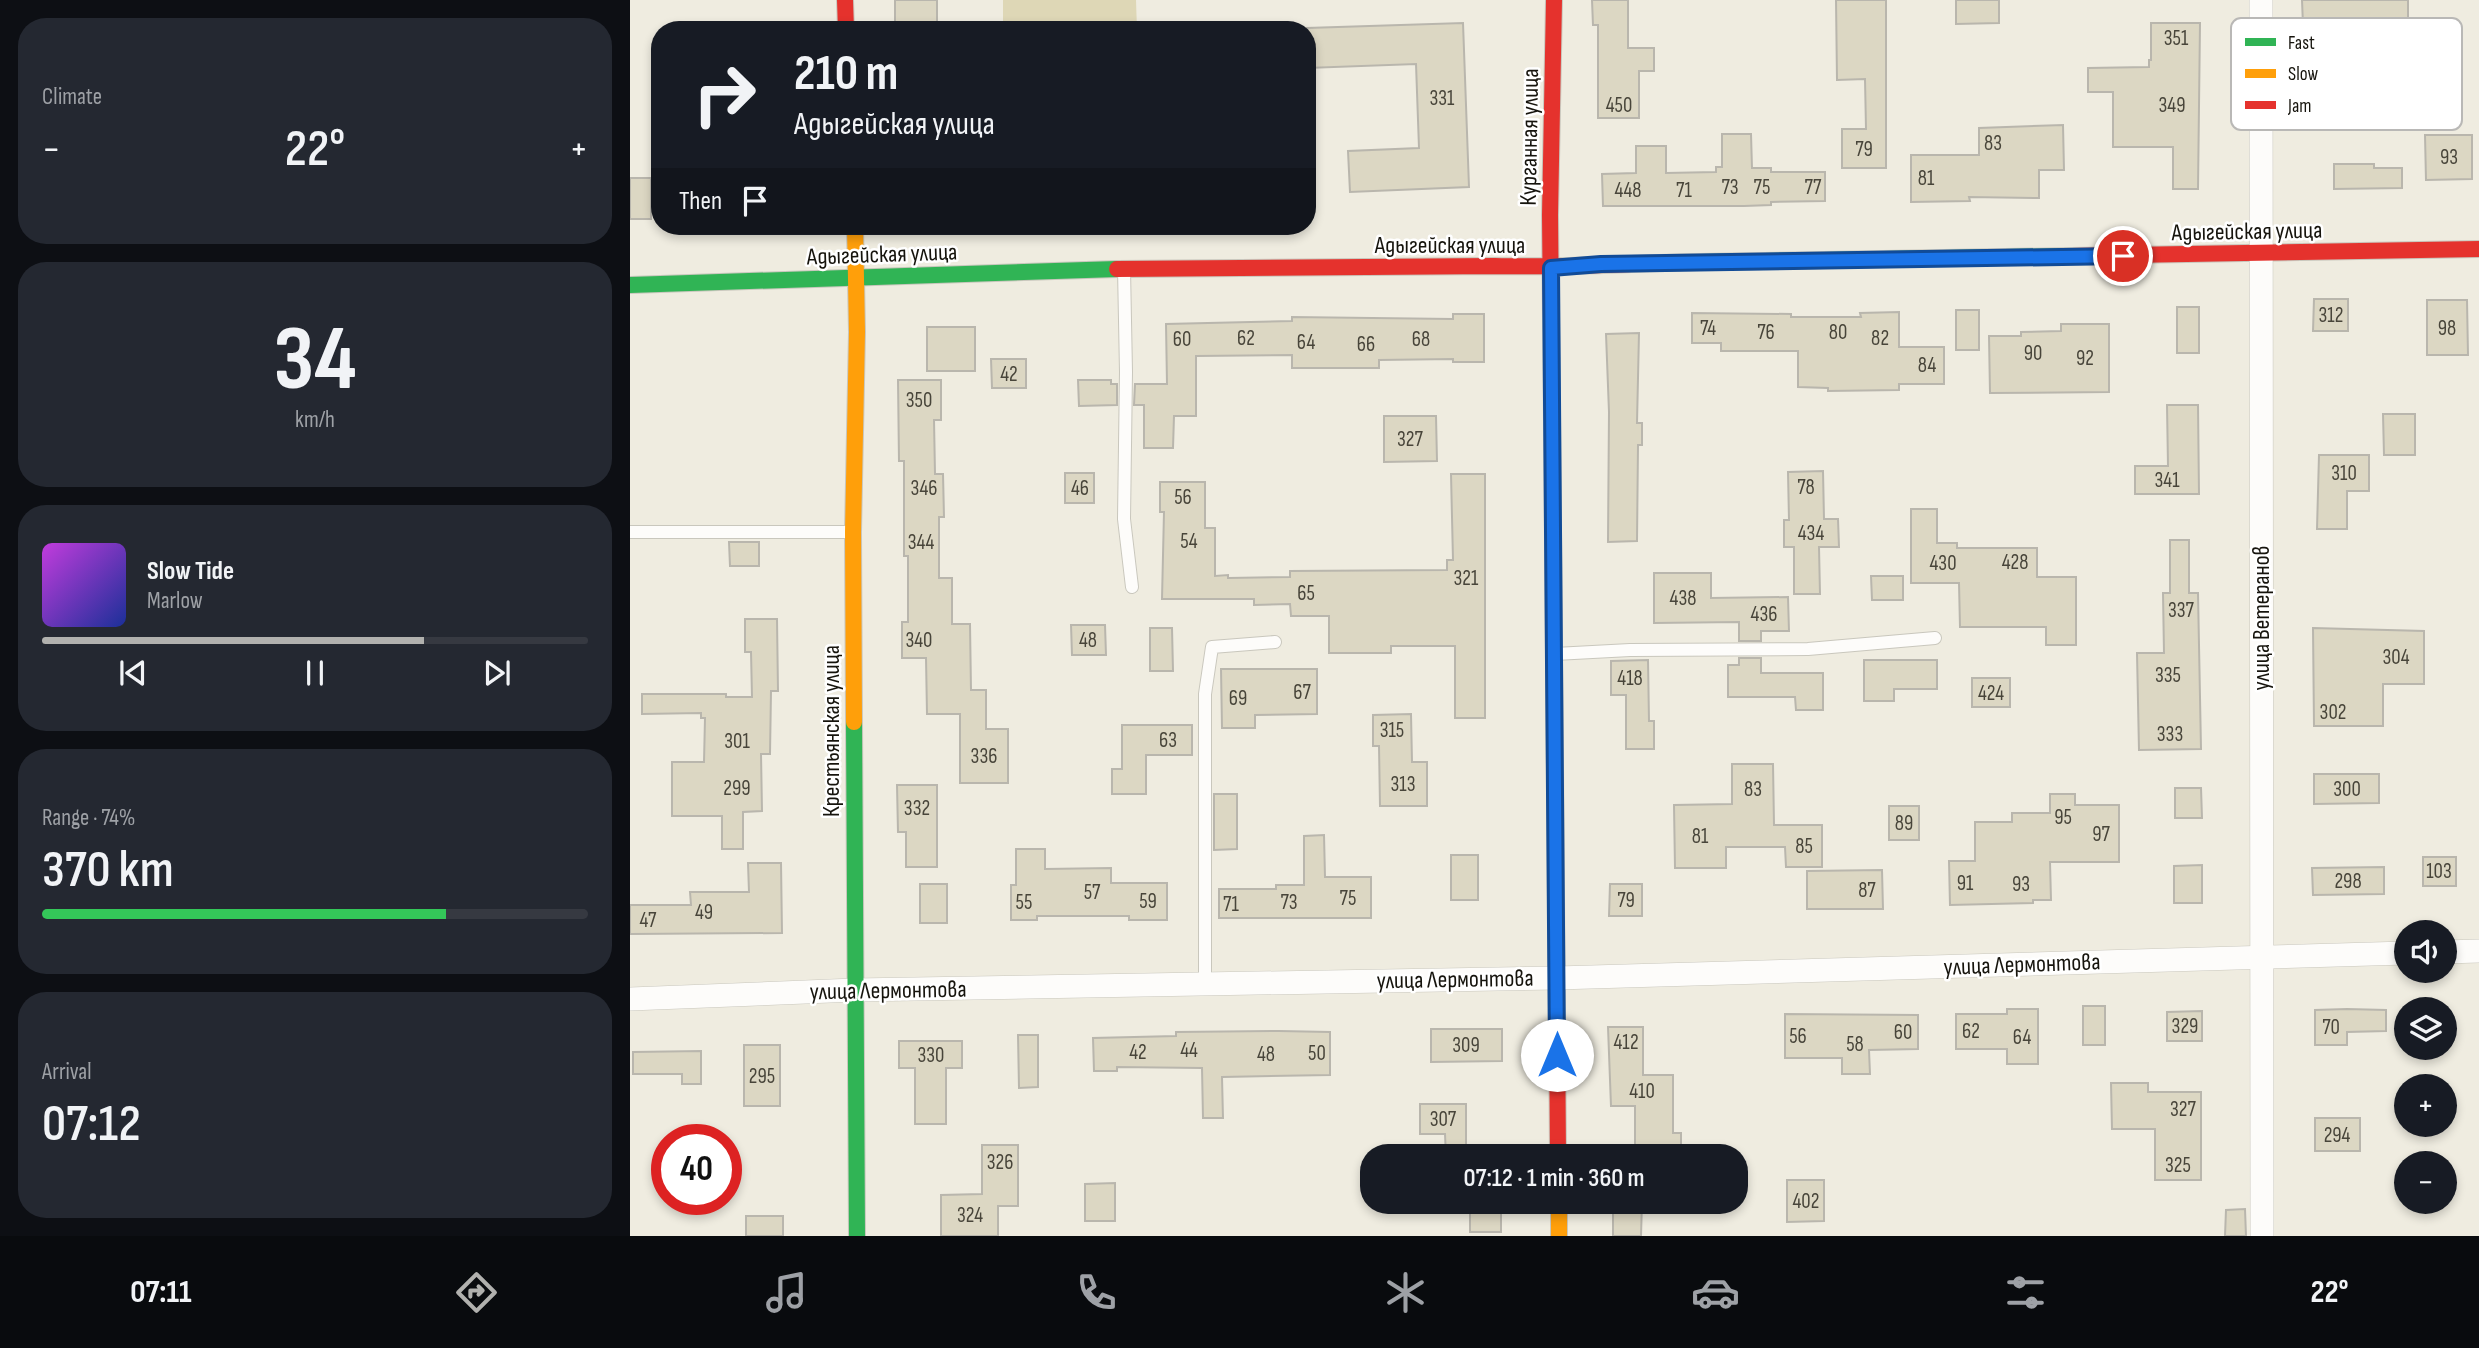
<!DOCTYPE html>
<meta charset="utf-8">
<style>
:root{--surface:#171b24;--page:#242831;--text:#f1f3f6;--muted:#9ea1a6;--line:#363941;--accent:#b1b1ae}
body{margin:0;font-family:"Sofia Sans Condensed",sans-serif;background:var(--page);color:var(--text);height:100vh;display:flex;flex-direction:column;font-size:26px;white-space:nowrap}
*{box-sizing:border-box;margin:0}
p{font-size:23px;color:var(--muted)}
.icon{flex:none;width:38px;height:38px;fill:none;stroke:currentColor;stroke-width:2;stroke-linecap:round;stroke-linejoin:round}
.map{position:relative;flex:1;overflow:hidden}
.drawer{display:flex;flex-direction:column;gap:18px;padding:18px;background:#0d0f14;width:630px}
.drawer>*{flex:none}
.guide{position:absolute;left:21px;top:21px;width:665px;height:214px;border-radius:28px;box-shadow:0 4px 10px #0003;background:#171b24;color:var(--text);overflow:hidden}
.controls{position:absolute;left:1764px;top:920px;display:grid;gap:14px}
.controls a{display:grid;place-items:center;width:63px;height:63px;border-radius:50%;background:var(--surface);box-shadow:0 4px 10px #0003;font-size:35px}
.speed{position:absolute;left:21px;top:1124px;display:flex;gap:14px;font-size:35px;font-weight:700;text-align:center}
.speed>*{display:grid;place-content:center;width:91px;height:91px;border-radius:50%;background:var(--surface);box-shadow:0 4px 10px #0003;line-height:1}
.speed .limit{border:10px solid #d22;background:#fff;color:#111}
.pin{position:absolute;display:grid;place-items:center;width:60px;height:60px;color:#fff;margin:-30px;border:4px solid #fff;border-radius:50%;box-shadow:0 2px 7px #0007}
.me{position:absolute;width:77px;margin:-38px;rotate:0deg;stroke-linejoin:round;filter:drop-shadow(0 0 5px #0008)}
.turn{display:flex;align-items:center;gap:24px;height:147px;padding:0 28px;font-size:32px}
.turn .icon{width:91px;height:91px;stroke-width:2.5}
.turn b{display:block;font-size:49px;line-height:60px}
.then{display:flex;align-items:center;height:66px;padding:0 28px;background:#0003;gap:14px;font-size:26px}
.big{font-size:52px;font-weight:600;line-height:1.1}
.drawer .tile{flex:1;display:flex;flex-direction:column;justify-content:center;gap:10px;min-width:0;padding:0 24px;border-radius:28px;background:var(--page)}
.drawer .dial{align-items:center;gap:0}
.dial b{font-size:91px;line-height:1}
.song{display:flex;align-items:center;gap:21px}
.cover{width:84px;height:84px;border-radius:10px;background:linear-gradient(135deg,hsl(290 70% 55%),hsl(230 70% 35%))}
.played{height:7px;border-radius:4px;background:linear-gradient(90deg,var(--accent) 70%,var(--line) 70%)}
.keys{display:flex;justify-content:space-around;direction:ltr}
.heat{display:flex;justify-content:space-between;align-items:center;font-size:38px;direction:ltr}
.charge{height:10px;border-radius:5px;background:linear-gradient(90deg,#34c759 74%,var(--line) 0)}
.trip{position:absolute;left:730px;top:1144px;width:388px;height:70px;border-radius:28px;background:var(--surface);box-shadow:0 4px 10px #0003;font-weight:600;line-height:70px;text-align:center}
.menu{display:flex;height:112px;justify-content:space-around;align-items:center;background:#090b0e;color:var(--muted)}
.menu .icon{width:49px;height:49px}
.menu .current{color:var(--accent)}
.menu b{font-size:32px;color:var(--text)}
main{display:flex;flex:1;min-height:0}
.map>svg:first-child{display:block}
.green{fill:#ded7b6}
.building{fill:#dcd7c3;stroke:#b9b6ad;stroke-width:2}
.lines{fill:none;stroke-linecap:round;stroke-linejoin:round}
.lane-casing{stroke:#c9c7bd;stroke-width:14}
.street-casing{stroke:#c9c7bd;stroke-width:24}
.fast-casing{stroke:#c9c7bd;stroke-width:18}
.slow-casing{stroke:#c9c7bd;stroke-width:18}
.jam-casing{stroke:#c9c7bd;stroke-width:18}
.lane{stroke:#fdfcfa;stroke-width:12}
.street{stroke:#fdfcfa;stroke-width:23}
.fast{stroke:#30b455;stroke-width:16}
.slow{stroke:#ff9f0a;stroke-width:16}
.jam{stroke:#e5322d;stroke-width:16}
.route-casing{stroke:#114b97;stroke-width:18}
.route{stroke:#1a73e8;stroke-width:12}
.labels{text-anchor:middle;stroke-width:5;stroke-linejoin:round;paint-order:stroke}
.number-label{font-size:21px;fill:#48453a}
.street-label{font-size:24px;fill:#16140d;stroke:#fff}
.key{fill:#fff;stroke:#b9b8b6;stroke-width:2}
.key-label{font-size:19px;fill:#16140d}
</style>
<main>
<section class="drawer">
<div class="tile"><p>Climate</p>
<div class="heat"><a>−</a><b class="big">22°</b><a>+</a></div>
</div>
<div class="tile dial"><b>34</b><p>km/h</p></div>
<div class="tile">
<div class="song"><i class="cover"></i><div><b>Slow Tide</b><p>Marlow</p></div></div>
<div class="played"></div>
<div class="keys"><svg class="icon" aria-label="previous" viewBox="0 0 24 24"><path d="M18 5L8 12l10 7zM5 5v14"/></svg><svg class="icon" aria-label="pause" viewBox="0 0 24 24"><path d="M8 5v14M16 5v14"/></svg><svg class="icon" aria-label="next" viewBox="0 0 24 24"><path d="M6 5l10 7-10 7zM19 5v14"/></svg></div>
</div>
<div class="tile"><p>Range · 74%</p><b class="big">370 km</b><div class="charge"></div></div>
<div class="tile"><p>Arrival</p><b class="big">07:12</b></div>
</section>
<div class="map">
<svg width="1849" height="1236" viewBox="0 0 1849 1236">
<rect width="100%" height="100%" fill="#efece0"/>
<polygon class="green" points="373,0 506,0 507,30 373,30"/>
<g class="building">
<rect x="265" y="0" width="42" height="25"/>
<polygon points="962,0 998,0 998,48 1024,48 1024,71 1009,71 1009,118 968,118 968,25 963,25"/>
<polygon points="1206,0 1256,0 1256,168 1212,168 1212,129 1236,129 1235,79 1207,80"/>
<polygon points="1326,0 1369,0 1369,23 1326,24"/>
<polygon points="1672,0 1778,0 1778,23 1755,23 1755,59 1722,59 1722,24 1673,25"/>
<polygon points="833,23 839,187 720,192 718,151 789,148 786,64 677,68 677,28"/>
<polygon points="1521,23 1570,23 1568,189 1543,189 1543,147 1483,147 1483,92 1458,92 1458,68 1519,67 1519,60 1521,60"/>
<polygon points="1433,125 1434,170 1409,170 1409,198 1339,197 1340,201 1281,202 1281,155 1349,155 1349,128"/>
<polygon points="1092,134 1121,134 1122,168 1141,168 1141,172 1195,172 1195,201 1141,202 1141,205 1114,206 973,206 972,174 1006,173 1006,146 1036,146 1036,173 1086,172 1086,167 1092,167"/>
<polygon points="1795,135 1842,135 1842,179 1796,180"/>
<polygon points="1704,164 1744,164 1744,168 1772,168 1772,188 1704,189"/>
<rect x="0" y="178" width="21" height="41"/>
<polygon points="1684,299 1718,299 1718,331 1683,331"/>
<polygon points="1797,300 1837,300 1838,355 1797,355"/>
<rect x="1547" y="307" width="22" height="46"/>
<rect x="1326" y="310" width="23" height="40"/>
<polygon points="1269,312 1269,347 1314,347 1314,384 1269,384 1269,390 1198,391 1198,388 1168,387 1168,351 1091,351 1091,343 1062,343 1062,313 1161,314 1161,317 1231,317 1230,313"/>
<polygon points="823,314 854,314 854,362 823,362 823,359 749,360 749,368 662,368 662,355 566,356 566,416 544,416 543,448 514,448 514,405 504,405 505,384 537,384 536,324 662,321 662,317 823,319"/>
<polygon points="1431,324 1479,324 1479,392 1360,393 1359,336 1391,336 1391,332 1431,331"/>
<rect x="297" y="327" width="48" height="44"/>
<polygon points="1009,333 1007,423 1012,423 1012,445 1008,445 1007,541 978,542 979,412 976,334"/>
<polygon points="361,359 396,359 396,388 362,388"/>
<polygon points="268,380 311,380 311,420 304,420 305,474 313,474 314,517 309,517 309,578 322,578 322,624 340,624 341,690 356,690 356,729 378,729 378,783 330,783 330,714 297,714 296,658 272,658 272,622 278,622 278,556 274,556 274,461 269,461"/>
<polygon points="448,380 481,380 481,384 487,384 487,405 449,406"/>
<polygon points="1537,405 1568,405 1569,494 1505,494 1505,466 1538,466"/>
<polygon points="1753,414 1785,414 1785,455 1754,455"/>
<polygon points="754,416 806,416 807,461 754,462"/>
<polygon points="1689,455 1739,455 1739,491 1717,491 1717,529 1687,529"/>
<polygon points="1193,471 1194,519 1208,519 1209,547 1189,547 1190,594 1164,594 1164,547 1154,547 1154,520 1159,520 1158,472"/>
<rect x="435" y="473" width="29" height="30"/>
<polygon points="821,474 855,474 855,718 825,718 825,646 761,646 761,653 699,653 699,616 661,616 660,604 624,605 624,599 532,599 534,512 530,512 530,482 575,482 575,528 585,528 585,576 598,575 598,578 660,577 660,571 817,570 817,560 823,560"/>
<polygon points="1281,509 1307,509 1307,543 1327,543 1327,548 1407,548 1407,577 1446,577 1446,645 1416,645 1416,627 1330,627 1329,583 1281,583"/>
<polygon points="1540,540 1559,540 1559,593 1568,593 1571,749 1509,750 1507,653 1534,653 1533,593 1540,593"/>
<polygon points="99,542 129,542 129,566 100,566"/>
<polygon points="1024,573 1081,573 1081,598 1158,597 1159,631 1131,631 1131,641 1109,641 1109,622 1024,623"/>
<polygon points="1241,576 1273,576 1273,600 1242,600"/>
<polygon points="115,619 147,619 148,691 141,691 140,754 131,754 132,811 113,812 113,849 92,849 92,816 42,816 42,762 74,762 75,718 71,718 71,713 12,714 12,694 96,694 96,697 122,697 121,652 115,652"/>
<polygon points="441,625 475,625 476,655 442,655"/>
<polygon points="520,628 542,628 543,671 520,671"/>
<polygon points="1683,628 1794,631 1794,684 1753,684 1753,726 1684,726"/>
<polygon points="1109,658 1131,658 1131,673 1193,673 1193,710 1166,710 1165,697 1098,697 1098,665 1109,665"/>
<polygon points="1018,660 1019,721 1024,721 1024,749 996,749 996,695 981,695 981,661"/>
<polygon points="1234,660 1307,660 1307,689 1264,689 1264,701 1234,701"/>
<polygon points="591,669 687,669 687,714 625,715 625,728 592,728"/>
<rect x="1342" y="678" width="38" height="29"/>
<polygon points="781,714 782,762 797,762 797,806 750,806 749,746 743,746 743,715"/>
<polygon points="492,725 562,725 562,755 516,755 516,794 482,794 482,769 492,769"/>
<polygon points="1102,764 1143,764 1144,825 1192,825 1192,867 1156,867 1155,847 1096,847 1096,868 1045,868 1044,805 1102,804"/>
<polygon points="1684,774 1749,774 1749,803 1684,804"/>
<polygon points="267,785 307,785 307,867 276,867 276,832 268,832"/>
<polygon points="1545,788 1571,788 1572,818 1545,818"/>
<polygon points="584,794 607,794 607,849 584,850"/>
<polygon points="1420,794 1445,794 1445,805 1489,805 1489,862 1420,862 1421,900 1403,900 1403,903 1320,905 1319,861 1345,861 1345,822 1382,822 1382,813 1420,813"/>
<rect x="1259" y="806" width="30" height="34"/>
<polygon points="694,835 695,877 741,877 741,918 589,918 589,889 646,889 646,885 674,885 674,836"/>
<polygon points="386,849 415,849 415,869 481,868 481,883 537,883 537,920 499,920 499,916 407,916 407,920 381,920 381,885 386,885"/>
<rect x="821" y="855" width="27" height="45"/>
<rect x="1793" y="857" width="33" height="29"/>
<polygon points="118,863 151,863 152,933 0,934 0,905 61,905 60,892 119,892"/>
<polygon points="1572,865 1572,903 1544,903 1544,866"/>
<polygon points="1754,867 1754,894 1683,895 1682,868"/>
<polygon points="1252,870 1253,909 1177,909 1177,871"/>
<rect x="290" y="884" width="27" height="39"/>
<polygon points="980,884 1012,884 1012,916 979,916"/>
<rect x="1453" y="1006" width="22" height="39"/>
<polygon points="1377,1009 1408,1009 1408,1064 1377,1064 1377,1049 1326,1049 1326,1014 1377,1014"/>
<polygon points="1717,1009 1756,1010 1756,1031 1717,1032 1717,1045 1685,1045 1685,1010"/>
<polygon points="1572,1011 1572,1041 1537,1041 1537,1012"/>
<polygon points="1155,1014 1288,1015 1288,1049 1239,1050 1240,1074 1212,1074 1212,1058 1155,1058"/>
<polygon points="978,1027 1013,1027 1013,1075 1043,1075 1043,1133 1051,1133 1051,1157 1005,1157 1005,1106 981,1106"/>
<polygon points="801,1029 872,1029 872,1061 801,1062"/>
<polygon points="649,1031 700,1032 700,1075 592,1077 593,1118 573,1118 572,1068 487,1067 487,1071 464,1071 463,1038 546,1036 546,1032"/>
<polygon points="388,1035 408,1035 408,1087 389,1088"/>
<polygon points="269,1041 332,1041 332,1068 316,1068 316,1124 285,1124 285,1068 269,1068"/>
<rect x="114" y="1045" width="36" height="61"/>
<polygon points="71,1051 71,1084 52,1084 52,1074 3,1074 3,1052"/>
<polygon points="1481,1083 1518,1083 1518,1092 1571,1092 1571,1180 1525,1180 1525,1129 1482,1129"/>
<polygon points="790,1104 836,1104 836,1157 816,1157 815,1134 790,1134"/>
<rect x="1685" y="1118" width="45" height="33"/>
<polygon points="352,1145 388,1145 388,1206 368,1206 368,1236 311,1236 311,1195 352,1194"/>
<polygon points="1157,1180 1194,1180 1194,1221 1157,1222"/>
<polygon points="485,1183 485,1221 455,1221 455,1184"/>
<polygon points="983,1202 1012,1202 1011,1236 983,1236"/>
<rect x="840" y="1207" width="31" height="25"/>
<polygon points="1615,1209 1616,1236 1595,1236 1596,1210"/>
<rect x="116" y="1216" width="37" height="20"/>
</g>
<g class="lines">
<g class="lane-casing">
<g id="lane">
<polyline points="494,269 496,372 494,519 502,587"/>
<polyline points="0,532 223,532"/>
<polyline points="925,654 1000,650 1178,649 1305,638"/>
<polyline points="575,983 575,694 582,647 645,642"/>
</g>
</g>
<g class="street-casing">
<g id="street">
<polyline points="1631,0 1632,1236"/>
<polyline points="1815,952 1849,951"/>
<polyline points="0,999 225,990 927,978 1776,953"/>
</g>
</g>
<g class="fast-casing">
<g id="fast">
<polyline points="1070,262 1441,256"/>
<polyline points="0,285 487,269"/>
<polyline points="922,421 925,767"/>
<polyline points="224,722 227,1236"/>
</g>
</g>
<g class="slow-casing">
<g id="slow">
<polyline points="224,722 223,532 227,332 225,226"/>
<polyline points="929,1202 929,1236"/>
</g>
</g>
<g class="jam-casing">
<g id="jam">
<polyline points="215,0 216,30"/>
<polyline points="1441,256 1849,249"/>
<path d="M487 269 865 266C933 268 1002 263 1070 262"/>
<polyline points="922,421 920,215 924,0"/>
<polyline points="925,767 928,1157"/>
</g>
</g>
<use href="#lane" class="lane"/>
<use href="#street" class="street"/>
<use href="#fast" class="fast"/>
<use href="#slow" class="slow"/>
<use href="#jam" class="jam"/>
</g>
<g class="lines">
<g class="route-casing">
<polyline id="route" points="927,1055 921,268 971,264 1493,256"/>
</g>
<use href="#route" class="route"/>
</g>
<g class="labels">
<g class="number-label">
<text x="1546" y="45">351</text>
<text x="812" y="105">331</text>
<text x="989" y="112">450</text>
<text x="1542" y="112">349</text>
<text x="1363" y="150">83</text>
<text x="1234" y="156">79</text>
<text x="1819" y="164">93</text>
<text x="1296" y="185">81</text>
<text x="1100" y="194">73</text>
<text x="1132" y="194">75</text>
<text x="1183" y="194">77</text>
<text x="998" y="197">448</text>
<text x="1054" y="197">71</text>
<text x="1701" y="322">312</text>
<text x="1078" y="335">74</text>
<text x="1817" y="335">98</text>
<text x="1136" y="339">76</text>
<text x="1208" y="339">80</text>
<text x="616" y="345">62</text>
<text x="1250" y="345">82</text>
<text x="552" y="346">60</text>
<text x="791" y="346">68</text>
<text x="676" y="349">64</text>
<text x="736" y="351">66</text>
<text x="1403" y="360">90</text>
<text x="1455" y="365">92</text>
<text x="1297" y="372">84</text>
<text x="379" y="381">42</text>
<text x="289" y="407">350</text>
<text x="780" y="446">327</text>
<text x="1714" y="480">310</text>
<text x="1537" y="487">341</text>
<text x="1176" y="494">78</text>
<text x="294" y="495">346</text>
<text x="450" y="495">46</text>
<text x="553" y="504">56</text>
<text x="1181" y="540">434</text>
<text x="559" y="548">54</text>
<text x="291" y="549">344</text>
<text x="1385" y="569">428</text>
<text x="1313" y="570">430</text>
<text x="836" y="585">321</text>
<text x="676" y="600">65</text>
<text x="1053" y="605">438</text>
<text x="1551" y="617">337</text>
<text x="1134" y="621">436</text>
<text x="289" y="647">340</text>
<text x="458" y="647">48</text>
<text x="1766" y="664">304</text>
<text x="1538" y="682">335</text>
<text x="1000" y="685">418</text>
<text x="672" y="699">67</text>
<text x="1361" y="700">424</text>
<text x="608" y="705">69</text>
<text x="1703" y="719">302</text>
<text x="762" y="737">315</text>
<text x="1540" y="741">333</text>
<text x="538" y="747">63</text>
<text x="107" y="748">301</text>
<text x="354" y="763">336</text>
<text x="773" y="791">313</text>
<text x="107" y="795">299</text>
<text x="1123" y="796">83</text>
<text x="1717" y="796">300</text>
<text x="287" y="815">332</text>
<text x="1433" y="824">95</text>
<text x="1274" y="830">89</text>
<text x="1471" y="841">97</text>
<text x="1070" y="843">81</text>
<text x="1174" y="853">85</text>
<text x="1809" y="878">103</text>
<text x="1718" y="888">298</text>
<text x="1335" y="890">91</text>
<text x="1391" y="891">93</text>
<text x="1237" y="897">87</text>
<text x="462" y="899">57</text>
<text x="718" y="905">75</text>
<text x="996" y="907">79</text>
<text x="518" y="908">59</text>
<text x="394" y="909">55</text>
<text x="659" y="909">73</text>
<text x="601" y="911">71</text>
<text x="74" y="919">49</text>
<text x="18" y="927">47</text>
<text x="1555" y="1033">329</text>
<text x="1701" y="1034">70</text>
<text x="1341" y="1038">62</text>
<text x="1273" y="1039">60</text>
<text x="1168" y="1043">56</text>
<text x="1392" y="1044">64</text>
<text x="996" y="1049">412</text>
<text x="1225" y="1051">58</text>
<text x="836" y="1052">309</text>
<text x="559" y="1057">44</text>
<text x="508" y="1059">42</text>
<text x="687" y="1060">50</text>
<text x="636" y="1061">48</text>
<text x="301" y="1062">330</text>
<text x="132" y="1083">295</text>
<text x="1012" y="1098">410</text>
<text x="1553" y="1116">327</text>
<text x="813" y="1126">307</text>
<text x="1707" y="1142">294</text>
<text x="370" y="1169">326</text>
<text x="1548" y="1172">325</text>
<text x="1176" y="1208">402</text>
<text x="340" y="1222">324</text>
</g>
<g class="street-label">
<text transform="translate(899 137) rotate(-89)" y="8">Курганная улица</text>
<text transform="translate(1617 231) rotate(-1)" y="8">Адыгейская улица</text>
<text x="820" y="253">Адыгейская улица</text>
<text transform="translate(252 254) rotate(-2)" y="8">Адыгейская улица</text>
<text transform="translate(1631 618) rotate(-90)" y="8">улица Ветеранов</text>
<text transform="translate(201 731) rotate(-90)" y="8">Крестьянская улица</text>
<text transform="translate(1392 964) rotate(-2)" y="8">улица Лермонтова</text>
<text transform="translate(825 979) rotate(-1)" y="8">улица Лермонтова</text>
<text transform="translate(258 990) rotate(-1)" y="8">улица Лермонтова</text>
</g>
</g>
<rect x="1601" y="18" width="231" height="112" rx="10" class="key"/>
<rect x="1615" y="38" width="31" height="8" fill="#30b455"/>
<rect x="1615" y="69" width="31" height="9" fill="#ff9f0a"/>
<rect x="1615" y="101" width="31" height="8" fill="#e5322d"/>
<g class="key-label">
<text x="1658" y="49">Fast</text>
<text x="1658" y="80">Slow</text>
<text x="1658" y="112">Jam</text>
</g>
</svg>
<div class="controls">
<a><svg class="icon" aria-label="sound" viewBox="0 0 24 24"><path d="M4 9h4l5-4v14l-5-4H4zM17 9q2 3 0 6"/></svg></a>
<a><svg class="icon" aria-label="layers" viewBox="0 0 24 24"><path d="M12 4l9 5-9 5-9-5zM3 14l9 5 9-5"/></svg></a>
<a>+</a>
<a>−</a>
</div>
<div class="speed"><div class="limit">40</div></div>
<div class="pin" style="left:1493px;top:256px;background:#d93025"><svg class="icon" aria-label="arrive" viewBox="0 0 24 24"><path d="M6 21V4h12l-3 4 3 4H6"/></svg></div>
<svg class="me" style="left:927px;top:1055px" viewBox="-20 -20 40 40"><circle r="19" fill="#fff"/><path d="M0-13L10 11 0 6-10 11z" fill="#1a73e8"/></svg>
<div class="trip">07:12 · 1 min · 360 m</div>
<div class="guide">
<div class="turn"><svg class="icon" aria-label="right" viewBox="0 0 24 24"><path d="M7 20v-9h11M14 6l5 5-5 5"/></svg><div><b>210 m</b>Адыгейская улица</div></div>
<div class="then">Then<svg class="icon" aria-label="arrive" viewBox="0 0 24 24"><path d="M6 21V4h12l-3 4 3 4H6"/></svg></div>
</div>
</div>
</main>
<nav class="menu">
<b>07:11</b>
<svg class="icon current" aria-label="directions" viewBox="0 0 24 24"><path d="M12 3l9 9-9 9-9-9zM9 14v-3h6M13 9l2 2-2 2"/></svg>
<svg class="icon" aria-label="music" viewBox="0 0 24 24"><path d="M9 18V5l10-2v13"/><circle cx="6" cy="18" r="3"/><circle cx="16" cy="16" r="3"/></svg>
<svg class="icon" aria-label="phone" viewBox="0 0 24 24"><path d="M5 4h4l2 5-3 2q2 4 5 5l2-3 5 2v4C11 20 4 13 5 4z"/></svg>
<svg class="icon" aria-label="climate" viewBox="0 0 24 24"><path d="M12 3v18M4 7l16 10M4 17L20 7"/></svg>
<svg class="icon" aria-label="car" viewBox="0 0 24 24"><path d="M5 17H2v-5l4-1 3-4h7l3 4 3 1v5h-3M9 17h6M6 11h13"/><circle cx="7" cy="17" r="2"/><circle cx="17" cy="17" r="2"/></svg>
<svg class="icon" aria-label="filters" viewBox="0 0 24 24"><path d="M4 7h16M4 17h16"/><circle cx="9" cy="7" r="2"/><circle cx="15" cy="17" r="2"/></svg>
<b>22°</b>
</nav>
